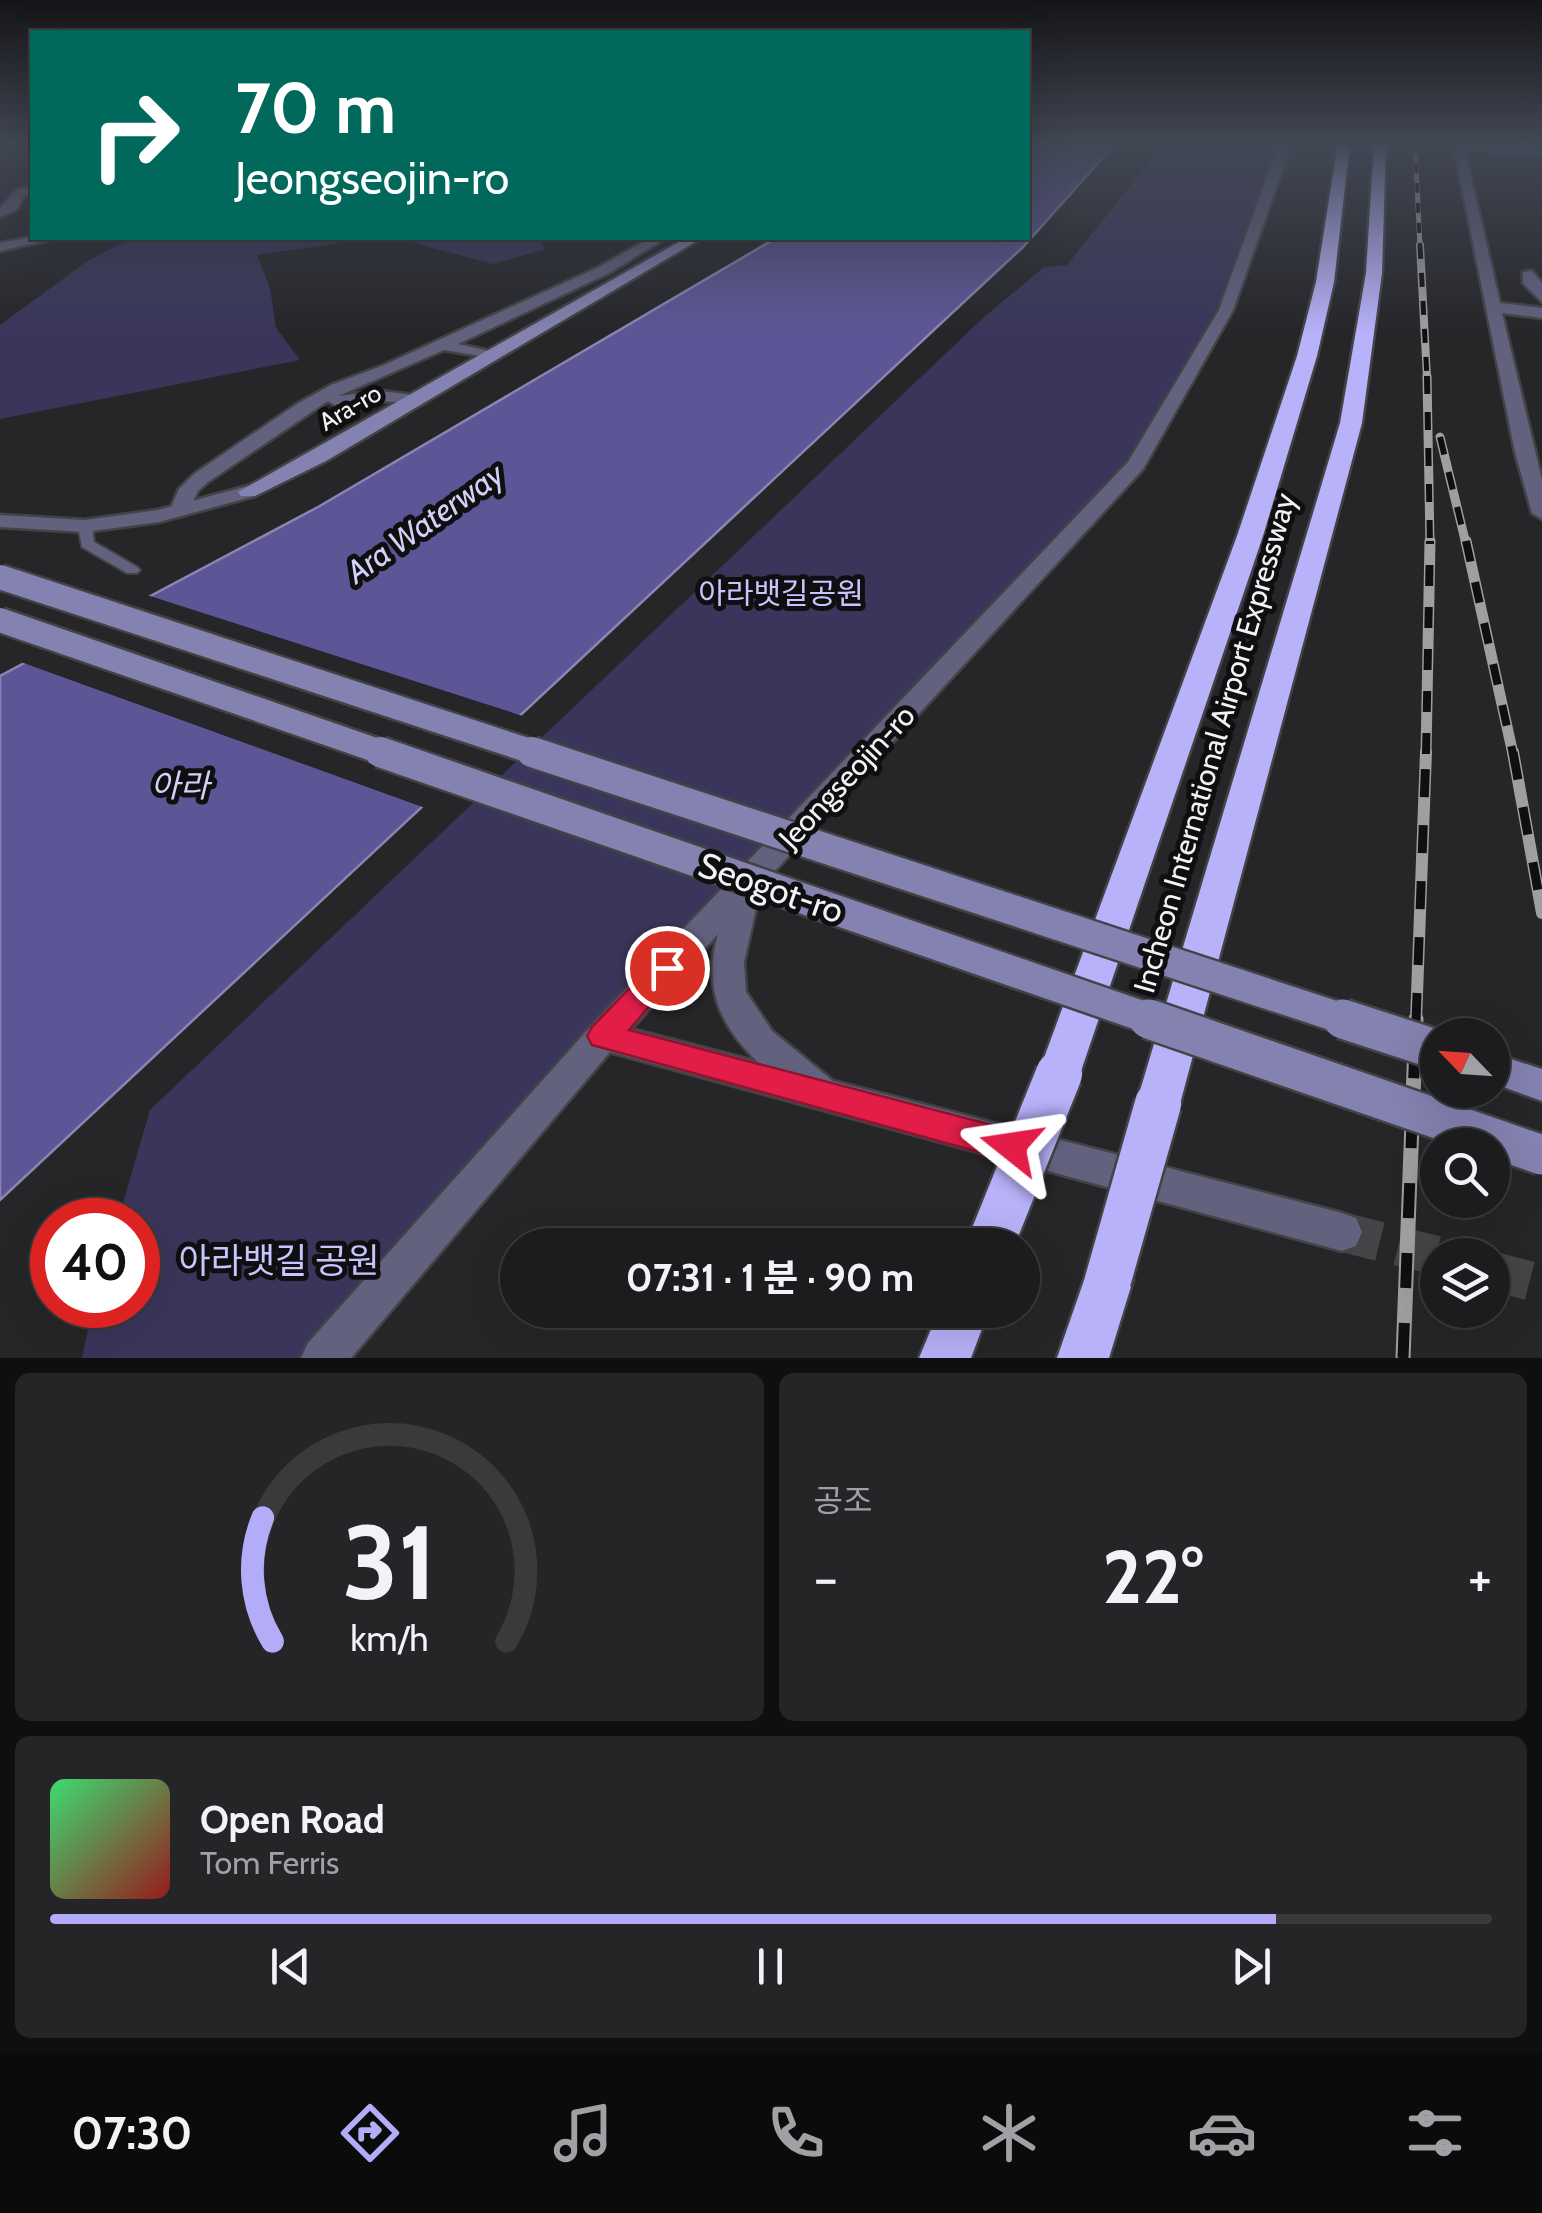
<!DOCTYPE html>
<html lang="ko">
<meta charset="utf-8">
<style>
:root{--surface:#1c1c1f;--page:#252528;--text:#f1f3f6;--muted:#a0a1a4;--line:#3a3a3d;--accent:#b3adf9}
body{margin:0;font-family:Cabin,"Noto Sans KR",sans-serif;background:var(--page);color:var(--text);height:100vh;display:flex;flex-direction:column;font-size:38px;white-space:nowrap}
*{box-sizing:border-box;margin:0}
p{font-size:32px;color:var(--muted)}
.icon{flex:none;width:55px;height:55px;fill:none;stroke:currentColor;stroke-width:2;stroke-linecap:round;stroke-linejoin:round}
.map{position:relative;height:1358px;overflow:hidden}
.details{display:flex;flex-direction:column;gap:15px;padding:15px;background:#0f0f11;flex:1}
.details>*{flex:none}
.guide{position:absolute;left:30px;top:30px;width:1000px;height:210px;border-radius:0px;box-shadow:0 10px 40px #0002,0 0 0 2px var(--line);background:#00695c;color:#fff;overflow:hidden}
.needle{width:65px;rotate:295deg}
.fabs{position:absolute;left:1420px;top:1018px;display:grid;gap:20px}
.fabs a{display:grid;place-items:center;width:90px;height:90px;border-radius:50%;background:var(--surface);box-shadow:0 10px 40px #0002,0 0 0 2px var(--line);font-size:50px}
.speed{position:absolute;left:30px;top:1198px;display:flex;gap:20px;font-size:50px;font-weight:700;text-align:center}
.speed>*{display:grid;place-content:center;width:130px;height:130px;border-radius:50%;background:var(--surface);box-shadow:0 10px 40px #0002,0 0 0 2px var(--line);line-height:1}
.speed .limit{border:15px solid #d22;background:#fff;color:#111}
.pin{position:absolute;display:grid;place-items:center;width:85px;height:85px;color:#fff;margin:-42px;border:5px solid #fff;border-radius:50%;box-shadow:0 2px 10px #0007}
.me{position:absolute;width:110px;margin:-55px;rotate:285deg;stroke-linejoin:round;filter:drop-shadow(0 0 8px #0008)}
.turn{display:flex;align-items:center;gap:35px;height:210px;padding:0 40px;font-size:45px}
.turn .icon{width:130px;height:130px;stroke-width:2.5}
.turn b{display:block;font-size:70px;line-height:85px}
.big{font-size:75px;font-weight:700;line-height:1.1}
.details .widget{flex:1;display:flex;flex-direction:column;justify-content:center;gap:15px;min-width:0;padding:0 35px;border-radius:15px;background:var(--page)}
.details .dial{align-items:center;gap:0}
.dial svg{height:260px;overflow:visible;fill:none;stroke:var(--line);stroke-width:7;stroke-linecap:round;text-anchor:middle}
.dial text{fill:var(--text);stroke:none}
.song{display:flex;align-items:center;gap:30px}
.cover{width:120px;height:120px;border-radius:15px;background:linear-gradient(135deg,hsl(140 70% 55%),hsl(0 70% 35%))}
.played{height:10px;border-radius:5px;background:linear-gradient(90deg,var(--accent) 85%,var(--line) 85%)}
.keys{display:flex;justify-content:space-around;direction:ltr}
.heat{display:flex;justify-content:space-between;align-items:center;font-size:55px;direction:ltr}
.details .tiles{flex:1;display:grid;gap:15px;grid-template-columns:1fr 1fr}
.widget:last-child{grid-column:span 2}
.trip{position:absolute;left:500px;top:1228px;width:540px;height:100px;border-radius:50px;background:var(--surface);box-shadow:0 10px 40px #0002,0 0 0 2px var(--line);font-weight:700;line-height:100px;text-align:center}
.tab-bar{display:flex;height:160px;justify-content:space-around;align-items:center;background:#0b0b0c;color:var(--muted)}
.tab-bar .icon{width:70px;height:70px}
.tab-bar .active{color:var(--accent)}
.tab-bar b{font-size:45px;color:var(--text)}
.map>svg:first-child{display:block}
.green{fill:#3a365b}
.water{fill:#5d5696;stroke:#8a85b2;stroke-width:2.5}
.pier{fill:#262629}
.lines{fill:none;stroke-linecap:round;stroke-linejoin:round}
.tertiary-tunnel{stroke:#454548;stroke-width:39;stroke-dasharray:39 19;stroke-linecap:butt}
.service-casing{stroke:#434346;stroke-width:4}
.minor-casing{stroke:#434346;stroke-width:5}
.tertiary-casing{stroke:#434346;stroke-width:5}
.secondary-casing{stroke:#434346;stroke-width:5}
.motorway-casing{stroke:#434346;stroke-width:5}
.service{fill:#62617e;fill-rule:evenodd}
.minor{fill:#62617e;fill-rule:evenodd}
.tertiary{fill:#62617e;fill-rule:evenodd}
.secondary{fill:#8482b0;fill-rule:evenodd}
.motorway{fill:#b7b2f9;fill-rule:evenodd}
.rail-far5-casing{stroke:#9f9fa1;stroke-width:5}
.rail-far4-casing{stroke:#9f9fa1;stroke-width:8}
.rail-far3-casing{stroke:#9f9fa1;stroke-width:9}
.rail-far2-casing{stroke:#9f9fa1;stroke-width:11}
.rail-far1-casing{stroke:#9f9fa1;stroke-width:12}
.rail-casing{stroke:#9f9fa1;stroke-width:15}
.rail-far5{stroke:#0f0f11;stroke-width:4;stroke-dasharray:10;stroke-linecap:butt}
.rail-far4{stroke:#0f0f11;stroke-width:5;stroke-dasharray:14;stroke-linecap:butt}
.rail-far3{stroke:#0f0f11;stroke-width:6;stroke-dasharray:18;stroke-linecap:butt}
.rail-far2{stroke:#0f0f11;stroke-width:8;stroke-dasharray:21;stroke-linecap:butt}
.rail-far1{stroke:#0f0f11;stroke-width:9;stroke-dasharray:28;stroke-linecap:butt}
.rail{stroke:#0f0f11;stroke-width:11;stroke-dasharray:35;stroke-linecap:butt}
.secondary-bridge-far2-casing{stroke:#434346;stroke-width:29;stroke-linecap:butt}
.secondary-bridge-far1-casing{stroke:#434346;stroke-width:35;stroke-linecap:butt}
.secondary-bridge-casing{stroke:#434346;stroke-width:44;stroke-linecap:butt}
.motorway-bridge-casing{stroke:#434346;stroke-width:51;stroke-linecap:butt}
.secondary-bridge-far2{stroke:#8482b0;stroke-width:24}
.secondary-bridge-far1{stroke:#8482b0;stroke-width:30}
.secondary-bridge{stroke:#8482b0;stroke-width:39}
.motorway-bridge{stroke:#b7b2f9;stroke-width:46}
.route{fill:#e11d48;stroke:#92132f;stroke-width:2.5}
.labels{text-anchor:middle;stroke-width:10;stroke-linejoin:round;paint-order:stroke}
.far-street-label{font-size:25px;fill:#f3f3f5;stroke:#0f0f11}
.park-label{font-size:30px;fill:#c8c5fd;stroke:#0f0f11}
.street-label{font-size:30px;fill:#f3f3f5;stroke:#0f0f11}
.water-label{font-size:32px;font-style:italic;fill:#d3d1f7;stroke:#0f0f11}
.near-street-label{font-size:35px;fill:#f3f3f5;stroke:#0f0f11}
.near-park-label{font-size:35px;fill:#c8c5fd;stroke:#0f0f11}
</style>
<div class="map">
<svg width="1542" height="1358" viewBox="0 0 1542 1358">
<rect width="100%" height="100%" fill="#262629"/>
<g class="green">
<polygon points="1165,143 1262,143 1285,148 1226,310 1136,465 320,1358 82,1358 93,1305 138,1305 138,1220 118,1220 150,1110 983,318 1044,267 1067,265"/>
<polygon points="132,238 373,238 257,255 270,288 276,328 300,360 0,419 0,325 89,260"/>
<polygon points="396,238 540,238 545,249 493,264"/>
</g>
<polygon class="water" points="1028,143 1116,143 1023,247 0,1200 0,676 318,507 776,238 1028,238"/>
<polygon class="pier" points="144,594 526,717 428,809 18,661"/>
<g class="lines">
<g class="tertiary-tunnel">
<polyline points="1342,1232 1438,1256"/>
<polyline points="1492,1271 1542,1284"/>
</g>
<g class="service-casing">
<polygon id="service" points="85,522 92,526 94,542 137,567 140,570 137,573 127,573 82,547 78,526"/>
</g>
<g class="minor-casing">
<g id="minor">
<polygon points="1453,143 1463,143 1500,303 1542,308 1542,318 1502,313 1542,480 1542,519 1532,513 1515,452"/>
<polygon points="1520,143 1532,143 1542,149 1542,157"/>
<polygon points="32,186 32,193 25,195 17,209 0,217 0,208 17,190"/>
<polygon points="32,237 57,238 0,251 0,243"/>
<polygon points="650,238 666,238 609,273 458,344 498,353 498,359 444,350 338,396 380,391 423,396 423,404 380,401 336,406 328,401 208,482 198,491 187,514 180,516 170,510 179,489 194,474 297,404 331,385 384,365 599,267"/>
<polygon points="1532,271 1542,283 1542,302 1523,283 1523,272"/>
</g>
</g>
<g class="tertiary-casing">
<g id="tertiary">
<path d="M1279 143H1289L1288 154 1233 310 1143 469 761 886 744 962 746 992 772 1031 833 1081 1342 1213 1356 1218 1362 1232 1356 1246 1342 1251 610 1052 351 1358H301L308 1343 591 1026 1128 462 1219 310ZM718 934C703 986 719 1025 758 1062L631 1029Z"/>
<polygon points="1454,143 1542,150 1542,156 1458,148"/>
<polygon points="248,486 255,488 255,496 159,522 85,532 0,527 0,515 85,520 158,510"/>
</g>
</g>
<g class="secondary-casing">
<g id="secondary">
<polygon points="686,238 702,238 326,461 255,496 241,496 238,492"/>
<polygon points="1492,1053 1542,1069 1542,1101 1492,1083"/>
</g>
</g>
<g class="motorway-casing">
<g id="motorway">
<polygon points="1338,143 1350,143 1334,282 1317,356 1263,536 1080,1074 1074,1087 1059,1092 1044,1087 1038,1074 1237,536 1297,356 1316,282"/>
<polygon points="1374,143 1386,143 1382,273 1362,423 1180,1104 1173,1118 1158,1123 1143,1118 1136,1104 1340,423 1366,273"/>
<polygon points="1108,1255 1126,1263 1133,1280 1109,1358 1057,1358 1090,1263"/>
<polygon points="939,1310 989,1310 971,1358 919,1358"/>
</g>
</g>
<use href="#service" class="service"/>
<use href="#minor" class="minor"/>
<use href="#tertiary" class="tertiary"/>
<use href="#secondary" class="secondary"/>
<use href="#motorway" class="motorway"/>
<g class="rail-far5-casing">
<polyline id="rail-far5" points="1415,143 1420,247"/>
</g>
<g class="rail-far4-casing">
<polyline id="rail-far4" points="1420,245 1427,378"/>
</g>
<g class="rail-far3-casing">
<g id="rail-far3">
<polyline points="1427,376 1430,544"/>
<polyline points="1440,437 1466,544"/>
</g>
</g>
<g class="rail-far2-casing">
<g id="rail-far2">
<polyline points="1466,541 1513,754"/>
<polyline points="1426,754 1430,541"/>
</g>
</g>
<g class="rail-far1-casing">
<g id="rail-far1">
<polyline points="1513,752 1542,913"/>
<polyline points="1416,1021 1426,752"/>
</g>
</g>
<g class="rail-casing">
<polyline id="rail" points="1403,1358 1416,1019"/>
</g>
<use href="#rail-far5" class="rail-far5"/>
<use href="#rail-far4" class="rail-far4"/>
<use href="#rail-far3" class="rail-far3"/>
<use href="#rail-far2" class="rail-far2"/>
<use href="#rail-far1" class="rail-far1"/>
<use href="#rail" class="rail"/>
<g class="secondary-bridge-far2-casing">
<g id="secondary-bridge-far2">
<polyline points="0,577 539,754"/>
<polyline points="0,620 387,754"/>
</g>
</g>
<g class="secondary-bridge-far1-casing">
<g id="secondary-bridge-far1">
<polyline points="380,752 1156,1021"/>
<polyline points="532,752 1350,1021"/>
</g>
</g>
<g class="secondary-bridge-casing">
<g id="secondary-bridge">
<polyline points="1149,1019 1542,1155"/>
<polyline points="1343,1019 1438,1050"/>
</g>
</g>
<g class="motorway-bridge-casing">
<g id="motorway-bridge">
<polyline points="992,1240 1059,1074"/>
<polyline points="1108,1280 1158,1104"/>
</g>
</g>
<use href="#secondary-bridge-far2" class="secondary-bridge-far2"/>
<use href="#secondary-bridge-far1" class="secondary-bridge-far1"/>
<use href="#secondary-bridge" class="secondary-bridge"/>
<use href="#motorway-bridge" class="motorway-bridge"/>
</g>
<linearGradient id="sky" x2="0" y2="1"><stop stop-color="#151517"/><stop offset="0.43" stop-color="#414754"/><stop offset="1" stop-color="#414754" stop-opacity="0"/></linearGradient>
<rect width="1542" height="333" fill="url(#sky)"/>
<polygon class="route" points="667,956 678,960 682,968 629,1030 1011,1130 1023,1135 1028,1146 1023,1156 1011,1161 592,1045 587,1036 592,1027 657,960"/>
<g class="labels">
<g class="far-street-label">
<text transform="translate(350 407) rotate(-30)" y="9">Ara-ro</text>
</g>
<g class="park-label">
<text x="781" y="604">아라뱃길공원</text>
</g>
<g class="street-label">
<text transform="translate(1215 743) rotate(-74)" y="10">Incheon International Airport Expressway</text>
<text transform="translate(847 777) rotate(-47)" y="10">Jeongseojin-ro</text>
</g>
<g class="water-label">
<text transform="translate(425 523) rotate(-35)" y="11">Ara Waterway</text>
<text x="180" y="797">아라</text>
</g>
<g class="near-street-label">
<text transform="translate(771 888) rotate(19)" y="12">Seogot-ro</text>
</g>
<g class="near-park-label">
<text x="279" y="1273">아라뱃길 공원</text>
</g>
</g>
</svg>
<div class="fabs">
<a><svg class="needle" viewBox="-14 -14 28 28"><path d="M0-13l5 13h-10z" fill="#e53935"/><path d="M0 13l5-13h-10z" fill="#a0a1a4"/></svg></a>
<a><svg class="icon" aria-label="search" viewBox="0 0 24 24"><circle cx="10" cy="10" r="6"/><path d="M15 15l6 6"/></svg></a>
<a><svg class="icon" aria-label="layers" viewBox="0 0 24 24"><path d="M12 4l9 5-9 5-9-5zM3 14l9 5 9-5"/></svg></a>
</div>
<div class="speed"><div class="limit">40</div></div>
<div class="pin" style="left:667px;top:968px;background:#d93025"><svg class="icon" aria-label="arrive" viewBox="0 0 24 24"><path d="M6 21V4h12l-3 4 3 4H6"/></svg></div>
<svg class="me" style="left:1011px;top:1146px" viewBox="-20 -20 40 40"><path d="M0-17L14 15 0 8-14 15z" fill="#e11d48" stroke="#fff" stroke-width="4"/></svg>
<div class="trip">07:31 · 1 분 · 90 m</div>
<div class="guide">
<div class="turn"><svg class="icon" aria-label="right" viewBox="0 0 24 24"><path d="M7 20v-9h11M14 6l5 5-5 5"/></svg><div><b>70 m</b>Jeongseojin-ro</div></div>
</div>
</div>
<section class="details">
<div class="tiles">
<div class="widget dial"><svg viewBox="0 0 100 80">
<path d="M14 69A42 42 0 1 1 86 69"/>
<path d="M14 69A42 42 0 0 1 11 31" stroke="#b3adf9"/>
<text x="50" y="56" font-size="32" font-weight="700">31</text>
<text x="50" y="72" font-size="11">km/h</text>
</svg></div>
<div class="widget"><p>공조</p>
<div class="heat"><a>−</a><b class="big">22°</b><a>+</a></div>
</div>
<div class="widget">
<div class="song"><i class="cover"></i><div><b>Open Road</b><p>Tom Ferris</p></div></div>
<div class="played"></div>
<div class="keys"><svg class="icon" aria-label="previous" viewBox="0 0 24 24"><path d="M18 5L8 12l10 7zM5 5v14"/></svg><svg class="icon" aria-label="pause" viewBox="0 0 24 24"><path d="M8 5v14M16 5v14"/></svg><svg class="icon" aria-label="next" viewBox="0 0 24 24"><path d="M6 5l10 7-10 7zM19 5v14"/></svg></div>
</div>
</div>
</section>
<nav class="tab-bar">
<b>07:30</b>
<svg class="icon active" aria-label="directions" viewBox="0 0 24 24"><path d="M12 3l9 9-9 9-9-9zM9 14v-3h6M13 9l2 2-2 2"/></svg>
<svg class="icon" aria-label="music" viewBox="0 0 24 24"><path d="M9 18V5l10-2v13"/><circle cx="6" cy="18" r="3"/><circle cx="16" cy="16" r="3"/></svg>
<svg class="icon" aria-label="phone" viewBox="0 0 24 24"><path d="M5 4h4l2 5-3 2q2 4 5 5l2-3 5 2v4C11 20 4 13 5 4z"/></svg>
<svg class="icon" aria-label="climate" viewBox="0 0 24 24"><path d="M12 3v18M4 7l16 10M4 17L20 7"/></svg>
<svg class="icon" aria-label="car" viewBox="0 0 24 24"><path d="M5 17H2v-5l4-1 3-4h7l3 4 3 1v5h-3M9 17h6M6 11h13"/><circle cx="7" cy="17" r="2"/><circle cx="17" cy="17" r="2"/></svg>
<svg class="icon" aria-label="filters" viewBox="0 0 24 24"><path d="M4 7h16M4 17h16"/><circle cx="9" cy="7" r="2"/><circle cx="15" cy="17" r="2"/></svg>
</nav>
